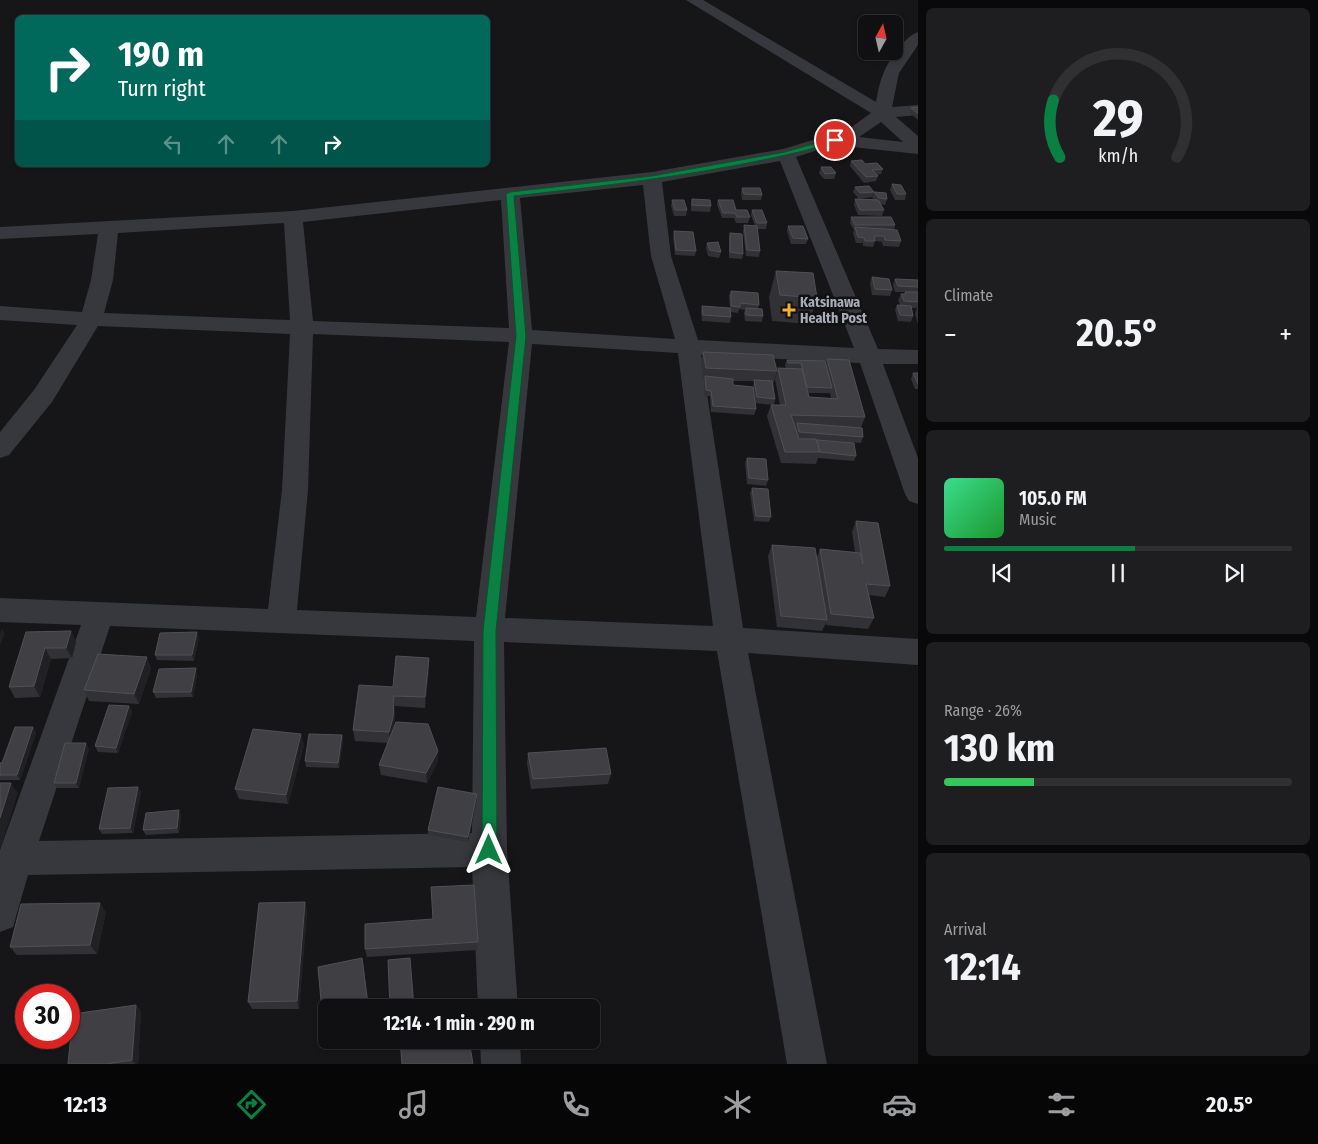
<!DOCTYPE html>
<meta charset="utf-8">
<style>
:root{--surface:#101012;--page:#1e1e20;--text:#f1f3f6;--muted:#9c9d9f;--line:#303032;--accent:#0b8043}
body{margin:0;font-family:"Fira Sans Condensed",sans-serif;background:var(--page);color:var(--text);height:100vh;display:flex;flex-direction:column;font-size:19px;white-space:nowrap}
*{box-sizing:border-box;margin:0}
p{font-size:16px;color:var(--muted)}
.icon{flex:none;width:28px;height:28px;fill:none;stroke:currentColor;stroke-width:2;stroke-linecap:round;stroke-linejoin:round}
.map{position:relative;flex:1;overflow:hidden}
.side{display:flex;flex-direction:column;gap:8px;padding:8px;background:#09090a;width:400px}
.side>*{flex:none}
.hud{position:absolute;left:15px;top:15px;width:475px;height:152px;border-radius:8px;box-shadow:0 1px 4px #0004,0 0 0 1px var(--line);background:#00695c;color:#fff;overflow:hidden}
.needle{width:32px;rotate:8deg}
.fabs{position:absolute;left:858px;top:15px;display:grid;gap:10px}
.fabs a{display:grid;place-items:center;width:45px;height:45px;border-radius:8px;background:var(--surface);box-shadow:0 1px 4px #0004,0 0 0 1px var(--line);font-size:25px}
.speed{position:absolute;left:15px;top:984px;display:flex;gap:10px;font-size:25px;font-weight:700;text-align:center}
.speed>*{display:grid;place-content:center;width:65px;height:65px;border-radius:50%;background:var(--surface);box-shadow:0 1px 4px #0004,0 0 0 1px var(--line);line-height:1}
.speed .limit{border:8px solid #d22;background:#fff;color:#111}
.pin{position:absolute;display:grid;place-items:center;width:42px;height:42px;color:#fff;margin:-21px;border:2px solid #fff;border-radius:50%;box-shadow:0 1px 5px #0007}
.me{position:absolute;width:55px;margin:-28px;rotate:0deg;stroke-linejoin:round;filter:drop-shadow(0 0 4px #0008)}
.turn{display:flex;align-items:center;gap:18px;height:105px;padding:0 20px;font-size:22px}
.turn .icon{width:65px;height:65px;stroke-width:2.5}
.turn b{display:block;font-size:35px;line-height:42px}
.lanes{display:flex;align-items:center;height:48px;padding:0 20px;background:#0003;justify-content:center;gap:25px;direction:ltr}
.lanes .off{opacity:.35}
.big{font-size:38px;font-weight:700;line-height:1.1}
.side .card{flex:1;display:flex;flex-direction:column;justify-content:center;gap:8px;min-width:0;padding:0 18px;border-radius:8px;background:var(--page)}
.side .dial{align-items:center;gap:0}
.dial svg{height:130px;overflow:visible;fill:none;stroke:var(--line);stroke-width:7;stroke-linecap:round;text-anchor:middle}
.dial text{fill:var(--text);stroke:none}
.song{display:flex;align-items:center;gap:15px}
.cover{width:60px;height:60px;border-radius:8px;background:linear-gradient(135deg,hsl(150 70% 55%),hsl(130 70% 35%))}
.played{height:5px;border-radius:2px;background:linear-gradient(90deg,var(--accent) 55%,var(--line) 55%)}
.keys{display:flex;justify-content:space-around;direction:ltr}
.heat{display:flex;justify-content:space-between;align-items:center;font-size:28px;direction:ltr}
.charge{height:8px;border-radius:4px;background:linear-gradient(90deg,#34c759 26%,var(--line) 0)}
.trip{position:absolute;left:318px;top:999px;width:282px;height:50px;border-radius:8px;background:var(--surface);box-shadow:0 1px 4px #0004,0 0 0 1px var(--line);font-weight:700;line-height:50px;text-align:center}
.dock{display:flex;height:80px;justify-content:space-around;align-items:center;background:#060607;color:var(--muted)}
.dock .icon{width:35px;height:35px}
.dock .on{color:var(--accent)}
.dock b{font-size:22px;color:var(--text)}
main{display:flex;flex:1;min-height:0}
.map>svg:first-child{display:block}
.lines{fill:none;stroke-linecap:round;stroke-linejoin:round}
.street{fill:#37383d;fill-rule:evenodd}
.wall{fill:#323236;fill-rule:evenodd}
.shaded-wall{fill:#212124}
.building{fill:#3f3f44;stroke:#4f5156}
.route{fill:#0b8043;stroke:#07532c}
.poi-dot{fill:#f2b134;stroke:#111113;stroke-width:2}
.labels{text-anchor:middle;stroke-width:5;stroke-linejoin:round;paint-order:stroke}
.poi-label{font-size:14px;font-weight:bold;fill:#a8adb8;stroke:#111113;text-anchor:start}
</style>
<main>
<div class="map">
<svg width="918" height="1064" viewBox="0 0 918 1064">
<rect width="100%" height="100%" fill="#161618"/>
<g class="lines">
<g class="street">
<path d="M686 0H703L876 102C878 93 879 83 883 75 887 62 905 36 918 32V45L899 73 892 107 918 105V115L896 117 918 136V154L834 145 796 157 878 349 918 350V364H883L918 458V504L909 501 905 494 860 363 701 355 743 628 918 639V665L748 653 827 1064H787L717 651 504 642 507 850 518 1008H478L472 867 28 875 13 927 0 932V850L81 625 0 622V598L268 609 282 490 290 334 98 326 52 402 9 455 0 458V432L34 390 77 325 0 320V306L82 312 91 280 98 234 0 239V227L293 211 652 172 783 149 849 129 871 113ZM881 122 903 142 859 137ZM780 161 854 348 698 340 671 256 662 182ZM643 185 651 256 675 339 532 330 520 198ZM501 200 509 328 313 321 303 222ZM284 223 290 320 104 313 113 280 118 233ZM313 334 509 342 476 617 297 610 308 490ZM532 344 678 353 713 626 505 618ZM110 626 474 641 472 833 39 841Z"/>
<polygon points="480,1040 520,1040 521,1064 481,1064"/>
</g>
</g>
<g class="wall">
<polygon points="918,107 918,120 910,113 911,108"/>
<polygon points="851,161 883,169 881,174 877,175 878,176 876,181 864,183 850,166"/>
<polygon points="821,167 836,173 834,179 824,179 819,173"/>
<polygon points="892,184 906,194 905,200 895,200 890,190"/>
<polygon points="855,187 874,192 872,197 859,199 853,192"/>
<polygon points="742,188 762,195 761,200 742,200 741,193"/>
<polygon points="874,192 887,199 885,205 880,204 884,210 882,216 858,215 854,205 855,199 874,199 872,198"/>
<polygon points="692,199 711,206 710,212 691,211 691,205"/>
<polygon points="672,200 687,210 686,216 674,216 671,206"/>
<polygon points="718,200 750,217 748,223 736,223 734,218 722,218 717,205"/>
<polygon points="752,210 767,223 766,229 757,229 760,251 759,257 746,256 743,231 744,225 755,226 751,215"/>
<polygon points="851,217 895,225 894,230 901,241 899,247 883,246 882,242 875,241 873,247 863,246 863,243 856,243 853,233 854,230 850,223"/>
<polygon points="788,226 808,239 806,244 791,244 787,231"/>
<polygon points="674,231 696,251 695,256 675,255 673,237"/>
<polygon points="730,233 743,254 742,259 729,258 729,238"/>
<polygon points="707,243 721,252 719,258 708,256 706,248"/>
<polygon points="776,271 817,298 809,324 772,321 769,297"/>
<polygon points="872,277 892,290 890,296 872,295 870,283"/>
<polygon points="895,279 918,280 918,308 911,308 913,316 911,322 898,321 895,310 897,305 900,305 898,300 901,294 904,294 905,292 895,292 893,285"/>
<polygon points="731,291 759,305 758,309 763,316 762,322 745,321 744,313 745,310 739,309 738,313 731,312 731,317 730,323 702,321 701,312 702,306 730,308 729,296"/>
<polygon points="917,308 918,308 918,324 915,314"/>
<path d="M703 352 777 371 774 382H773L775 399 774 405 755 403 756 409 754 415 711 412 710 396H704V379H703L701 363ZM733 381H754L753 387 733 385Z"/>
<path d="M827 359 865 417 861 428 863 437 861 443 816 440V441L856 456 854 461 818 458 816 464 781 463 767 416 771 405H780L775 379 778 368H786L785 365 787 360 826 364ZM808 393H830L831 398 809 397Z"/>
<polygon points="913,373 918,373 918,389 915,389 911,379"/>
<polygon points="747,458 768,480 766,486 747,484 745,463"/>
<polygon points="752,488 771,517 769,522 754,521 750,493"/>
<polygon points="856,521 890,586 885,597 869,595 874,618 868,629 826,625 826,623 822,631 777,627 768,556 772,545 817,557 820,549 855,552 852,532"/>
<polygon points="71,631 76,642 72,658 51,659 40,697 15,698 9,687 26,632"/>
<polygon points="199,638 194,661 157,660 155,655"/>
<polygon points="151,668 139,704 89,701 84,690"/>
<polygon points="429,669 425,708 395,706 394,728 438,751 438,761 427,783 381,775 379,765 388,743 355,741 353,730 393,687"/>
<polygon points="197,674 193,697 156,698 153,692"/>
<polygon points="129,706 132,712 118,753 98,752 95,746"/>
<polygon points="33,727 36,733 20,780 0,780 0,763 2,763"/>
<polygon points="342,735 343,740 339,768 306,767 305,761"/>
<polygon points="304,745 288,804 239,799 235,789"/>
<polygon points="89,748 79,788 57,788 54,783"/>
<polygon points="528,753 611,774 608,784 531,789 527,763"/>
<polygon points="138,787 141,792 133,833 102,834 99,829"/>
<polygon points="477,794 477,799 468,842 428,835 428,830"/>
<polygon points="181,815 179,833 146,835 143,830"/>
<polygon points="305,902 307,911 299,1009 252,1009 248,1002"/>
<polygon points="106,912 97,954 17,955 10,947"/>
<polygon points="478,942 477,950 367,957 365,949"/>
<polygon points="363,962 368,1008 326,1008 326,1015 324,1016 322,1012"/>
<polygon points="136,1005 141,1012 138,1064 68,1064"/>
</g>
<g class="shaded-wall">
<polygon points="2,629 5,634 0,645 0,633"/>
<polygon points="71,631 76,642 72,658 66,648"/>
<polygon points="197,632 199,638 194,661 192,655"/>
<polygon points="45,648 51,659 40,697 34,686"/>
<polygon points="147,657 151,668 139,704 134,694"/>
<polygon points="429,658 429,669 425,708 425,697"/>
<polygon points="196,668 197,674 193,697 191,692"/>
<polygon points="394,696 395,706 394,728 390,743 389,732"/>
<polygon points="129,706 132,712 118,753 116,748"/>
<polygon points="33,727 36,733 20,780 17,775"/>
<polygon points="301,734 304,745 288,804 286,795"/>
<polygon points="342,735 343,740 339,768 338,763"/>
<polygon points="86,743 89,748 79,788 76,783"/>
<polygon points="438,751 438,761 427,783 426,773"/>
<polygon points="11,783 18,793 0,850 0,818"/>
<polygon points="138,787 141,792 133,833 130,828"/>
<polygon points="477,794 477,799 468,842 468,837"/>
<polygon points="179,810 181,815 179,833 177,828"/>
<polygon points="305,902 307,911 299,1009 297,1001"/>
<polygon points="100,903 106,912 97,954 90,945"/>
<polygon points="136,1005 141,1012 138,1064 135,1064 132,1060"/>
</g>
<g class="building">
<polygon points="918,107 918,114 911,108"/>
<polygon points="862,160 865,164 877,163 883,169 872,170 878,176 866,177 851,161"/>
<polygon points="821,167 831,167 836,173 825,174"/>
<polygon points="892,184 901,185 906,194 897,194"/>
<polygon points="869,186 874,192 860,193 855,187"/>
<polygon points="742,188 760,188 762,195 744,194"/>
<polygon points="874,192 886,193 887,199 879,198"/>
<polygon points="692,199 710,200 711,206 692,205"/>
<polygon points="855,199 878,200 884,210 860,210"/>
<polygon points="672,200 684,200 687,210 675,210"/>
<polygon points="718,200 733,200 736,210 747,210 750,217 737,217 735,213 723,213"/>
<polygon points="752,210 762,210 767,223 757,223"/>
<polygon points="851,217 891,217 895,225 855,225"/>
<polygon points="744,225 757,226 760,251 747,250"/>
<polygon points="788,226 803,226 808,239 793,238"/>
<polygon points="855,227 897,230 901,241 885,240 884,236 874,236 875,241 865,241 864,238 858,237"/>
<polygon points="674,231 693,232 696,251 676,250"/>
<polygon points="730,233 742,234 743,254 730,252"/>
<polygon points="718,242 721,252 710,250 707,243"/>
<polygon points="776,271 813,273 817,298 780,295"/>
<polygon points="872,277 889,279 892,290 875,289"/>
<polygon points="895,279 918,280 918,287 898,286"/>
<polygon points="731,291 758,293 759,305 740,303 740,307 731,306"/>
<polygon points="905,292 918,292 918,302 904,301 901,294 906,294"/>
<polygon points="897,305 911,306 913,316 900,315"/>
<polygon points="702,306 730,308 731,317 703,315"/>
<polygon points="746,308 762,309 763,316 746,315"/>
<polygon points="703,352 773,355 777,371 706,368"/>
<polygon points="827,359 849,360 865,417 791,415 799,439 816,439 820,452 785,452 771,405 786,405 778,368 802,369 809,397 838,399"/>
<polygon points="787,360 825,361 832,388 807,387 801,363 788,363"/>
<polygon points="913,373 918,373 918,384"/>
<polygon points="705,376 733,379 733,385 753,387 756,409 713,406 711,391 706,390"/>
<polygon points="754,380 772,381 775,399 757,397"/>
<polygon points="797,423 862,428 863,437 799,432"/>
<polygon points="817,440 854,443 856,456 820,452"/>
<polygon points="747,458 766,459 768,480 749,478"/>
<polygon points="752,488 768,489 771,517 756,516"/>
<polygon points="856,521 878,523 890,586 866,584 874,618 831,614 820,549 860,553 863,564"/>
<polygon points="772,545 815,548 827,620 781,616"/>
<polygon points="71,631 66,648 45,648 34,686 9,687 26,632"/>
<polygon points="197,632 192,655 155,655 160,633"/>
<polygon points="98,654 147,657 134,694 84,690"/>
<polygon points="396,656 429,658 425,697 394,696 393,718 389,732 353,730 359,685 393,687"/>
<polygon points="196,668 191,692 153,692 159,669"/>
<polygon points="109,705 129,706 116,748 95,746"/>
<polygon points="396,722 428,724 438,751 426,773 379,765"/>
<polygon points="15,727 33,727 17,775 0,775 0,763 2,763"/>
<polygon points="253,729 301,734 286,795 235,789"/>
<polygon points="309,734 342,735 338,763 305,761"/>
<polygon points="65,743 86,743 76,783 54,783"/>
<polygon points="606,748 611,774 533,779 528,753"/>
<polygon points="0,783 11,783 0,818"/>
<polygon points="138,787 130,828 99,829 108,788"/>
<polygon points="438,787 477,794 468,837 428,830"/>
<polygon points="179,810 177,828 143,830 146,813"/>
<polygon points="474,885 478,942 365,949 365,924 433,919 431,887"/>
<polygon points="305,902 297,1001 248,1002 259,903"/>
<polygon points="100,903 90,945 10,947 21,904"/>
<polygon points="362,958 368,1004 348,1008 326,1008 326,1011 322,1012 318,967"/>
<polygon points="410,958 414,1008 390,1008 388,960"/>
<polygon points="136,1005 132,1060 106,1064 68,1064 73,1014"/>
<polygon points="400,1040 469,1040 473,1064 402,1064"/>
</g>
<path class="route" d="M835 138 839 140 838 142C732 171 623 184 514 196L526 336 496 631 497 850 494 855 489 857 484 855 482 850 483 631 516 336 506 194 510 192 652 176 785 152Z"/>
<path class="poi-dot" d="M786.5 302.5h5v5h5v5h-5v5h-5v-5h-5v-5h5z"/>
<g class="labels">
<g class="poi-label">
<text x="800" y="307">Katsinawa<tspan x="800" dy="16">Health Post</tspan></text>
</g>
</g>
</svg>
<div class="fabs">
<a><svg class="needle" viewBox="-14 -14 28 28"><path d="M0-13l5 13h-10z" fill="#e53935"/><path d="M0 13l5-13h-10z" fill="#9c9d9f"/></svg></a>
</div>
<div class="speed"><div class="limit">30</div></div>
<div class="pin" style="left:835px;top:140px;background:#d93025"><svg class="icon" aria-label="arrive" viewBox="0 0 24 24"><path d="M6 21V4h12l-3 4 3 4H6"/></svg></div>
<svg class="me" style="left:489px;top:850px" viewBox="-20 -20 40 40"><path d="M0-17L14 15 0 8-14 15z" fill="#0b8043" stroke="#fff" stroke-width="4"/></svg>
<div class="trip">12:14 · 1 min · 290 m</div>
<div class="hud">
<div class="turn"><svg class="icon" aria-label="right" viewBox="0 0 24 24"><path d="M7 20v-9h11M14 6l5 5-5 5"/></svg><div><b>190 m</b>Turn right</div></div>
<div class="lanes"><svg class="icon off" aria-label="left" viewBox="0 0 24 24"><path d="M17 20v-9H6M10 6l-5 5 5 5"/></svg><svg class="icon off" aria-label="ahead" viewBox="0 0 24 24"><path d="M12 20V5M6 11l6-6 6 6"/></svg><svg class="icon off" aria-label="ahead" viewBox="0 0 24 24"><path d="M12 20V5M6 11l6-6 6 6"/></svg><svg class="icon" aria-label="right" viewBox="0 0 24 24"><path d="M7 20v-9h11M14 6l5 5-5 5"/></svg></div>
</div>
</div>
<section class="side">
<div class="card dial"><svg viewBox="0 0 100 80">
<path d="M14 69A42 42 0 1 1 86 69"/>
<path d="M14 69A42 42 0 0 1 10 34" stroke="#0b8043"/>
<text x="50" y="56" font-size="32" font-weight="700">29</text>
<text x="50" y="72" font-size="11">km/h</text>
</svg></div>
<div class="card"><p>Climate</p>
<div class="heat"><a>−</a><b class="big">20.5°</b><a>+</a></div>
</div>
<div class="card">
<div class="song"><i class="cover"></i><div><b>105.0 FM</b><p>Music</p></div></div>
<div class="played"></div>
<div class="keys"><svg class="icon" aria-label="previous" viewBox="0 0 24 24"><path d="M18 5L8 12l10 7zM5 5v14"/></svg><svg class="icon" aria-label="pause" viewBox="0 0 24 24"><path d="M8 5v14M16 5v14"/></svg><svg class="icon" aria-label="next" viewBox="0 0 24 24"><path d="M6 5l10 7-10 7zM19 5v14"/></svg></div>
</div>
<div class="card"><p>Range · 26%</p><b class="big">130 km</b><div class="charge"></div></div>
<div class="card"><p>Arrival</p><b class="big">12:14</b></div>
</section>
</main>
<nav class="dock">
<b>12:13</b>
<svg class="icon on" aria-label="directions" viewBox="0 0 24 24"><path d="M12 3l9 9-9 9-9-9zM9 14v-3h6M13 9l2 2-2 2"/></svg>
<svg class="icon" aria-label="music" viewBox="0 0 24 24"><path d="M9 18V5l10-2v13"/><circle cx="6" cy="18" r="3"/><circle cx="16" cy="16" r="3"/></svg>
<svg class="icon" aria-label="phone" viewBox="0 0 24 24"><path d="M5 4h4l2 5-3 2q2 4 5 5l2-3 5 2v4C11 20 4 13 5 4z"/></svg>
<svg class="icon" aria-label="climate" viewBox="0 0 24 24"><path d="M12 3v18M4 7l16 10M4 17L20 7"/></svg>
<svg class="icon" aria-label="car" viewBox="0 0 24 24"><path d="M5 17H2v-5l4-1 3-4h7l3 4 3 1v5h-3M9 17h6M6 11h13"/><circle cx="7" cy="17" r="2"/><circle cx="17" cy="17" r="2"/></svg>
<svg class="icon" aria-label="filters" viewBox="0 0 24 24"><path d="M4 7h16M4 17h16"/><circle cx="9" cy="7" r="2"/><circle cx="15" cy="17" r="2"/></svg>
<b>20.5°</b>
</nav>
